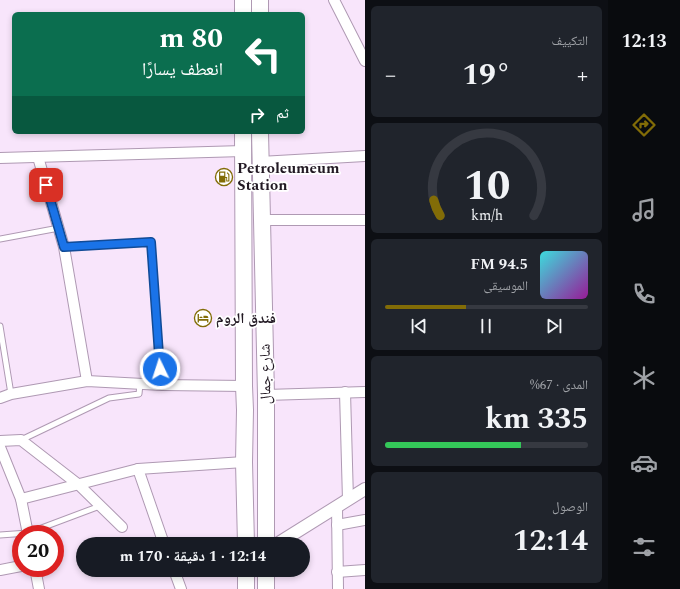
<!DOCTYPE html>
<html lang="ar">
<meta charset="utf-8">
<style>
:root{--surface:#171b24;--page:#20242c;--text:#f1f3f6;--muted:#9ea1a6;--line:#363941;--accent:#826c07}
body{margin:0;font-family:Spectral,"Noto Naskh Arabic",serif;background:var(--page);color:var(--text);direction:rtl;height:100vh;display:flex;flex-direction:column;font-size:15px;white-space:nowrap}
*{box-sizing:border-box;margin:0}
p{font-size:13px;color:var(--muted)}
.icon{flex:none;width:22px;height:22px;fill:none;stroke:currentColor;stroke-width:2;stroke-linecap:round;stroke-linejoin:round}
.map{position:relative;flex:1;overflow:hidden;direction:ltr}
.panel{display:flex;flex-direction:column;gap:6px;padding:6px;background:#0d0f14;width:243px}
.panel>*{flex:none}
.guide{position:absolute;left:12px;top:12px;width:293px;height:122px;border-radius:6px;box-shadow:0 2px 6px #0003;direction:rtl;background:#0b6e4f;color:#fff;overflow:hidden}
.speed{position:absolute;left:12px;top:525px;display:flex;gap:8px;font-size:20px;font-weight:700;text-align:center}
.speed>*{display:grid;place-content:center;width:52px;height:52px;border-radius:50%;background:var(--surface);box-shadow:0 2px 6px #0003;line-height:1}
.speed .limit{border:6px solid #d22;background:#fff;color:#111}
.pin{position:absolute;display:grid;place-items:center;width:34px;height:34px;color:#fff;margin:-17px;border-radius:8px;box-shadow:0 2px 6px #0006}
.me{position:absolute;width:44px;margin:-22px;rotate:356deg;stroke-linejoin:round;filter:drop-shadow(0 0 3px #0008)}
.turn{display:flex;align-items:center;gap:14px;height:84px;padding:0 16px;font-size:18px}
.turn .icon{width:52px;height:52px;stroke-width:2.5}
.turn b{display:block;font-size:28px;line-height:34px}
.then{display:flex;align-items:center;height:38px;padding:0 16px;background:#0003;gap:8px;font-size:15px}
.big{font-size:30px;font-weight:700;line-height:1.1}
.panel .widget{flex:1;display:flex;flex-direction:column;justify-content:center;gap:6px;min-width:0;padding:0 14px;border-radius:6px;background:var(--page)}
.panel .dial{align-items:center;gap:0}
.dial svg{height:104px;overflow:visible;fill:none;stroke:var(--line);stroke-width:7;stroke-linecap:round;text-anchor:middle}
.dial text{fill:var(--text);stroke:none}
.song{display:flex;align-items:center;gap:12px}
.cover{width:48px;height:48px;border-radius:6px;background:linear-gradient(135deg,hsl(180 70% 55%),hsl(300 70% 35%))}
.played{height:4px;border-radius:2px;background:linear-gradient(90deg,var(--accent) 40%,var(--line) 40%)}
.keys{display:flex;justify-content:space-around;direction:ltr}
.heat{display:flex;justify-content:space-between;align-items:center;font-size:22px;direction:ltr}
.charge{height:6px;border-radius:3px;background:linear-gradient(90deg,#34c759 67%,var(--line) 0)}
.trip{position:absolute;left:76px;top:537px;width:234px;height:40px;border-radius:20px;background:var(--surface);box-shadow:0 2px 6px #0003;font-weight:700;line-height:40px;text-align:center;direction:rtl}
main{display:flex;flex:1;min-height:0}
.menu{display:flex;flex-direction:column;width:72px;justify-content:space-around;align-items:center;background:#090b0e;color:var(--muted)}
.menu .icon{width:28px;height:28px}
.menu .selected{color:var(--accent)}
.menu b{font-size:18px;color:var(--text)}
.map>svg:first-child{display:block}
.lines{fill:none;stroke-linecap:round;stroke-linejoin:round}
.service-casing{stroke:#af99b3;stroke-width:7}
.minor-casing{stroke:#af99b3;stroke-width:12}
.tertiary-casing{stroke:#af99b3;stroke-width:14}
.primary-casing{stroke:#af99b3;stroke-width:18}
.service{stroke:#fff;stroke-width:5}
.minor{stroke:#fff;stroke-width:10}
.tertiary{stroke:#fff;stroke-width:12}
.primary{stroke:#fff;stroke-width:16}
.route-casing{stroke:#114b97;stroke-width:10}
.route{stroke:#1a73e8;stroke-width:7}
.labels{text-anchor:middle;stroke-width:3.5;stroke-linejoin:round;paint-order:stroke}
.poi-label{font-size:15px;font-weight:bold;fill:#221923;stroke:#fff;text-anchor:start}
.street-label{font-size:15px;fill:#221923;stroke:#fff}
</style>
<main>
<nav class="menu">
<b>12:13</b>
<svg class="icon selected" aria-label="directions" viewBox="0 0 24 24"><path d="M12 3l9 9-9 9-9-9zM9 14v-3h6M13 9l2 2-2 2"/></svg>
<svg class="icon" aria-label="music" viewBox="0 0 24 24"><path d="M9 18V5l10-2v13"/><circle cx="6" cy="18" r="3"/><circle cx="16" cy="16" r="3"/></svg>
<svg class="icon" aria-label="phone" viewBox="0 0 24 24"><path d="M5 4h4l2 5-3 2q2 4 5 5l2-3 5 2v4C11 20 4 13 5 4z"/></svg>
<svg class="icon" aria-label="climate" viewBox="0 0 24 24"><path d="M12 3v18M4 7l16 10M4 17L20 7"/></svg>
<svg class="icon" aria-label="car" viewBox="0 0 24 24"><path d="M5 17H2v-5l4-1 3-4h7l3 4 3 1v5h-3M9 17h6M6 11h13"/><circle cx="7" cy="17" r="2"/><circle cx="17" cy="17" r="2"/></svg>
<svg class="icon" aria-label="filters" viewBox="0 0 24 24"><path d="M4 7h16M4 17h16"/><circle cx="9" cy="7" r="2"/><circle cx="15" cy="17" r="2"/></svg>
</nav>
<section class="panel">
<div class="widget"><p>التكييف</p>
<div class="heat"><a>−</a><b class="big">19°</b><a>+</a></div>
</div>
<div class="widget dial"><svg viewBox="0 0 100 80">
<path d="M14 69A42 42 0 1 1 86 69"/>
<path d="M14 69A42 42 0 0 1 9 57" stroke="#826c07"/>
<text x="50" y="56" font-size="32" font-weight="700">10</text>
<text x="50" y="72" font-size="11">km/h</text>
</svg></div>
<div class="widget">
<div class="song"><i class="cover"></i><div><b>94.5 FM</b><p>الموسيقى</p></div></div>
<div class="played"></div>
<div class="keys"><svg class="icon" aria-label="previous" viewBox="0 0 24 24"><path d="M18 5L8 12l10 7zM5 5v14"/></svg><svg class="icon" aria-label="pause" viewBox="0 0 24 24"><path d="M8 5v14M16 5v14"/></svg><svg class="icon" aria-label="next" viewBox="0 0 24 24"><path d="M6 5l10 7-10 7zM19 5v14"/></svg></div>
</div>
<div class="widget"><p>المدى · 67%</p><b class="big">335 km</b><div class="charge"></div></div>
<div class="widget"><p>الوصول</p><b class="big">12:14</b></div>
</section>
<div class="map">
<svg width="365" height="589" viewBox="0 0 365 589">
<rect width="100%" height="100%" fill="#f8e5fb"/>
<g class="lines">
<g class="service-casing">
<g id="service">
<polyline points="0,239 59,228"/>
<polyline points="64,247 151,242 162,385"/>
<polyline points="0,326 11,394"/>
<polyline points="21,440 109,398 139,394 140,384"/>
<polyline points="0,535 28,533 100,506"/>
</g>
</g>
<g class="minor-casing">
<g id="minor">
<polyline points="334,0 365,61"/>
<polyline points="38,157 64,247 87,381"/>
<polyline points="0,158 243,151"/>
<polyline points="260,162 365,156"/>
<polyline points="262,220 365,220"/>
<polyline points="345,392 348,500"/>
<polyline points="266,395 365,392"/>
<polyline points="0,398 11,394 87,381 162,385 244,386"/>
<polyline points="0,441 21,440 79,485 122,527"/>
<polyline points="0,447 21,499 28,534"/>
<polyline points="138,469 164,544"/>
<polyline points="21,499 138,469 244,462"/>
<polyline points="337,507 338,589"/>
<polyline points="337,525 365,520"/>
<polyline points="35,568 39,589"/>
<polyline points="0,570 21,566"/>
<polyline points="174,570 181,589"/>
<polyline points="337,572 365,570"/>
</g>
</g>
<g class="tertiary-casing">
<polyline id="tertiary" points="277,544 365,489"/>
</g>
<g class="primary-casing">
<g id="primary">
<polyline points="243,0 243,14"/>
<polyline points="260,0 260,14"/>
<polyline points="243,132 244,386 245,410 244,462 246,544"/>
<polyline points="260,132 266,395 266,544"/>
<polyline points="246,570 246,589"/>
<polyline points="266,570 266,589"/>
</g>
</g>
<use href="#service" class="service"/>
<use href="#minor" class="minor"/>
<use href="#tertiary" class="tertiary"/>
<use href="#primary" class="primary"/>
</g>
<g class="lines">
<g class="route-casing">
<polyline id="route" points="46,185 64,247 151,242 160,369"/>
</g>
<use href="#route" class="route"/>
</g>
<defs>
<g id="fuel-ring" transform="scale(0.9)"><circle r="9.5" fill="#fff" stroke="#826c07" stroke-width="1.5"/><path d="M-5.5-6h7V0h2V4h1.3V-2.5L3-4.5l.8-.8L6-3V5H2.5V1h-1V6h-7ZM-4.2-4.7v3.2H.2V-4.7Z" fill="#826c07"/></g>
<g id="hotel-ring" transform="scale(0.9)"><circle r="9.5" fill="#fff" stroke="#826c07" stroke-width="1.5"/><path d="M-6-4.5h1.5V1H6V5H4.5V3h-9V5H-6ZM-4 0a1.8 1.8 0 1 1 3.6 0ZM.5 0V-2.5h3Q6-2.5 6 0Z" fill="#826c07"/></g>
</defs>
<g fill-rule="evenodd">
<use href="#fuel-ring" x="224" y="177"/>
<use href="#hotel-ring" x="203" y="318"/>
</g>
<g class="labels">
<g class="poi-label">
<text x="237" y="173">Petroleumeum<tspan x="237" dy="17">Station</tspan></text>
<text x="216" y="323">فندق الروم</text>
</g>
<g class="street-label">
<text transform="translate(265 374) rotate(-91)" y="5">شارع جمال</text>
</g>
</g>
</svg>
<div class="speed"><div class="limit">20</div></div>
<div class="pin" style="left:46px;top:185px;background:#d93025"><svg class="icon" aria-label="arrive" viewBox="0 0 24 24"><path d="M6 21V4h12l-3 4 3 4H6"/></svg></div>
<svg class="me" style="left:160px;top:369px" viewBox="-20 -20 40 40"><circle r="17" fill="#1a73e8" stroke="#fff" stroke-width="3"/><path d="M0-11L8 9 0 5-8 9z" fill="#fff"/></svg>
<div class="trip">12:14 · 1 دقيقة · 170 m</div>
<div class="guide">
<div class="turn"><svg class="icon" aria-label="left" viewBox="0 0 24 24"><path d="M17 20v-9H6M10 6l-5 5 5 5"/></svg><div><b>80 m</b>انعطف يسارًا</div></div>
<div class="then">ثم<svg class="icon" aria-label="right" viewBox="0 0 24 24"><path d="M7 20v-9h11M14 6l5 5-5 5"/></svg></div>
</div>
</div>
</main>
